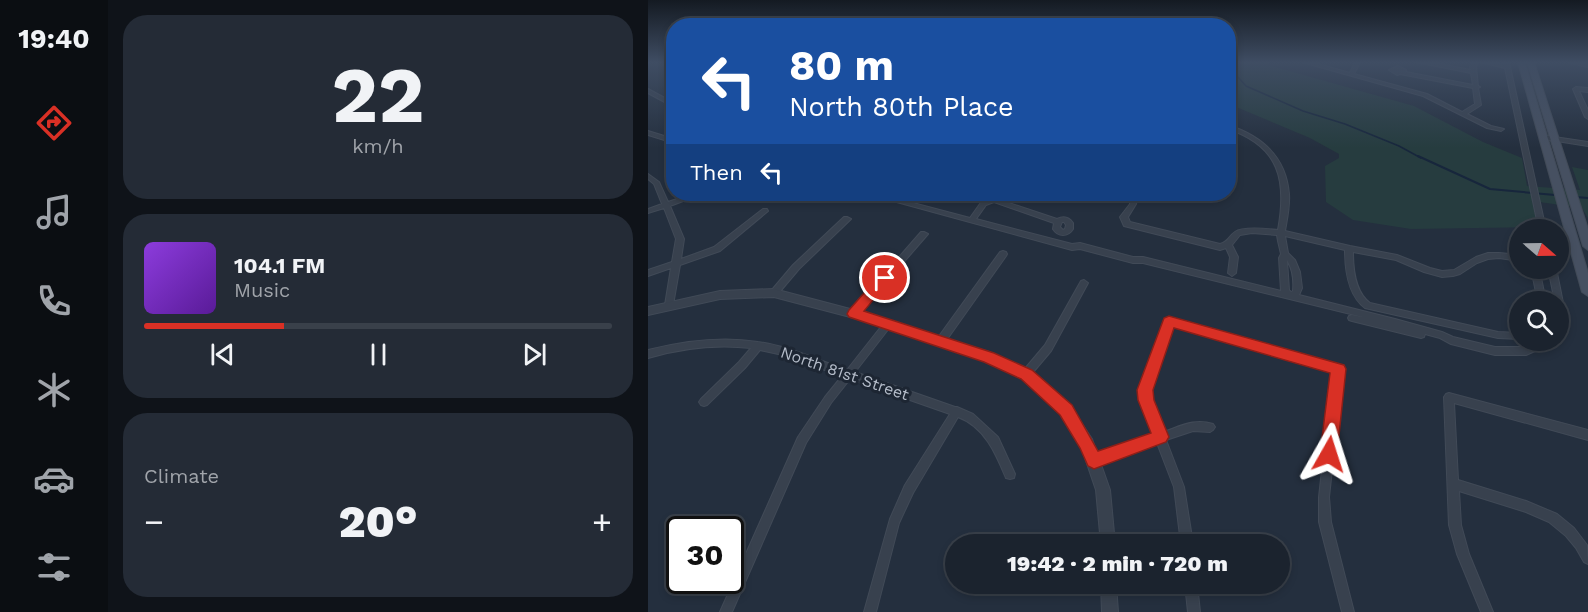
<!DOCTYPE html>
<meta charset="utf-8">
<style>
:root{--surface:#1b232e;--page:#242b36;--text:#f1f3f6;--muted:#a0a4aa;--line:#39404a;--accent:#d93025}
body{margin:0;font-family:"Work Sans",sans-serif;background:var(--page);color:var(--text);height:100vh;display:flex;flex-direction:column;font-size:22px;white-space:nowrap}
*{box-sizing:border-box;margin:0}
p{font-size:20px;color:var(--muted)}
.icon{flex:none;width:33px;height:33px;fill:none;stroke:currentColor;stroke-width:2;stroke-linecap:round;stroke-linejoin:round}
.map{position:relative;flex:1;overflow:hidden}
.drawer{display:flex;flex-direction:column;gap:15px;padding:15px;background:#0f1319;width:540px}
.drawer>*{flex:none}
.top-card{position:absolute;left:18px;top:18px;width:570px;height:183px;border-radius:24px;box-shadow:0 3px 9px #0003,0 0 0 2px var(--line);background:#1a4fa0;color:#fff;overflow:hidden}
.needle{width:39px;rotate:110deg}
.tools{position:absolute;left:861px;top:219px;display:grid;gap:12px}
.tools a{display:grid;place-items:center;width:60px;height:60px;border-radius:50%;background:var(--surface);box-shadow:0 3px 9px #0003,0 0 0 2px var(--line);font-size:30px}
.speed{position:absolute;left:18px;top:516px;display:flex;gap:12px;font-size:30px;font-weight:700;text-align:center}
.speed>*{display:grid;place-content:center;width:78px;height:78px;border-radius:50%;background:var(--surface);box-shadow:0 3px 9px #0003,0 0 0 2px var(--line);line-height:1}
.speed .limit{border:3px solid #111;border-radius:9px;background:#fff;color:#111}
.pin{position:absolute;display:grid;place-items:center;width:51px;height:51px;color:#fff;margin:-26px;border:3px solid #fff;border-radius:50%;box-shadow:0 2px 6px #0007}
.me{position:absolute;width:66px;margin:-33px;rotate:6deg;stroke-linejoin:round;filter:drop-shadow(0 0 4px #0008)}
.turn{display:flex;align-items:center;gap:21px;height:126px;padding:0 24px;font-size:27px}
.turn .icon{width:78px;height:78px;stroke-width:2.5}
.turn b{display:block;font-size:42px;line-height:51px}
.then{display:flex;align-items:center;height:57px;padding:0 24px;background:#0003;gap:12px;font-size:22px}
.big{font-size:45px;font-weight:800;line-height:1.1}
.drawer .widget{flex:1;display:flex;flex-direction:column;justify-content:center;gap:9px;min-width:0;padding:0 21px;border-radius:24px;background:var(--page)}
.drawer .dial{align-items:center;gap:0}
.dial b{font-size:78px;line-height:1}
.song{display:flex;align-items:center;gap:18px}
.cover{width:72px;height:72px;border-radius:9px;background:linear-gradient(135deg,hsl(270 70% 55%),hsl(270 70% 35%))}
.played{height:6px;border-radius:3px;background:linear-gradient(90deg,var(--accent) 30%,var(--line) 30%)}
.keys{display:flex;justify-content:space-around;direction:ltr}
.heat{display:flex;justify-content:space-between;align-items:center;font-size:33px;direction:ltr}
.trip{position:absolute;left:297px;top:534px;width:345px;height:60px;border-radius:30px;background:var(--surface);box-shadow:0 3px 9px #0003,0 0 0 2px var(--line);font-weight:800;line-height:60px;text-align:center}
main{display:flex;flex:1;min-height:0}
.dock{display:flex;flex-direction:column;width:108px;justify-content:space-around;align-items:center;background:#0b0e12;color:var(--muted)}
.dock .icon{width:42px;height:42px}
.dock .current{color:var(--accent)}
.dock b{font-size:27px;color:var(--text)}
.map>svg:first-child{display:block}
.green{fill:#263c3f}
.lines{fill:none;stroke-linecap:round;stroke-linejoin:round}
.stream-far1{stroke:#17263c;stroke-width:1.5}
.stream{stroke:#17263c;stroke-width:2}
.minor-casing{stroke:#414a57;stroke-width:2}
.tertiary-casing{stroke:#414a57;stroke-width:2}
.secondary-casing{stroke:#414a57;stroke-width:2}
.minor{fill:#38414e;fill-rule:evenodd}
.tertiary{fill:#38414e;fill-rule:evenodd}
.secondary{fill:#465061;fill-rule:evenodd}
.route{fill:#d93025;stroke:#8d1f18;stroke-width:1.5}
.labels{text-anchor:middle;stroke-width:6;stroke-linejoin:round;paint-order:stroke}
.street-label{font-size:16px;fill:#b4bcc9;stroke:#1d2633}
</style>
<main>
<nav class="dock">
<b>19:40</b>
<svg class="icon current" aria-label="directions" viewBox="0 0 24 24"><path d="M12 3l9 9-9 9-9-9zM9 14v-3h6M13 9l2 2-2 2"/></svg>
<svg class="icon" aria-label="music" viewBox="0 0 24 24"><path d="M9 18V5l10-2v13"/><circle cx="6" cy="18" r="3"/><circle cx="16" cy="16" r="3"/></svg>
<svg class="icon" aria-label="phone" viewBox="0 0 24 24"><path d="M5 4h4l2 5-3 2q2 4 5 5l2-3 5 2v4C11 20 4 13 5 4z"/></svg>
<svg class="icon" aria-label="climate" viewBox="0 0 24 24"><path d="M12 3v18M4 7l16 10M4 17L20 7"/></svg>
<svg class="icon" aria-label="car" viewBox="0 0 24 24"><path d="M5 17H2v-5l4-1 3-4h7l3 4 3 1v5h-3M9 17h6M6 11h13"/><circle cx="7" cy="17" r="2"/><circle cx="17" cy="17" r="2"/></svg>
<svg class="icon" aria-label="filters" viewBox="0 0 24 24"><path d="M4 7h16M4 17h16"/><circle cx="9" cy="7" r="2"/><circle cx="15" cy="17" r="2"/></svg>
</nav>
<section class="drawer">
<div class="widget dial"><b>22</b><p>km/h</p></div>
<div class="widget">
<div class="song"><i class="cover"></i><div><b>104.1 FM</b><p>Music</p></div></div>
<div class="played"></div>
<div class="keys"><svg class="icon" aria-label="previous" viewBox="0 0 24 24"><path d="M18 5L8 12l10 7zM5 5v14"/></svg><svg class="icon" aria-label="pause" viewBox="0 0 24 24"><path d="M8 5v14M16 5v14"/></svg><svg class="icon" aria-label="next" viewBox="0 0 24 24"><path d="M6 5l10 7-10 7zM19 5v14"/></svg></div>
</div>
<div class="widget"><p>Climate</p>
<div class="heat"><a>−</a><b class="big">20°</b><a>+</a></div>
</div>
</section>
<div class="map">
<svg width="940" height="612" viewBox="0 0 940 612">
<rect width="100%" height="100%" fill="#242f3e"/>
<polygon class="green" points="580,62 622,62 620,65 766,106 835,142 874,158 879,186 932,190 924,167 940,170 940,218 934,208 884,201 890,227 763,229 705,220 678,202 677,166 691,158 691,154 662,138 581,104"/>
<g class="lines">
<polyline class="stream-far1" points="580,66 598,86 655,111 697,124 751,146 773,158"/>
<g class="stream">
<polyline points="770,156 842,189 907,195"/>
<polyline points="928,197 940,198"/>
</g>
<g class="minor-casing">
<g id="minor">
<polygon points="654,62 663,62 702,73 707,62 712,62 706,74 779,94 814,112 827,104 825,88 752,74 749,75 741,70 750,66 758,70 758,72 825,85 823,73 768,62 781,62 823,70 822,67 825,62 830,62 828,67 830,86 832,87 830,88 833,105 819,114 843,126 856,129 853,131 839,128 775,96"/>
<polygon points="832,62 844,62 856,65 856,62 861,62 898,230 891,230 857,68"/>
<polygon points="921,62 940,63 940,67 923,63"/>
<polygon points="928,87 940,88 940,92 931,91 940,110 940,119 937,117 925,89"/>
<polygon points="0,89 26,103 26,107 0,93"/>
<path d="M580 125C614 136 638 157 641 194 642 206 639 219 637 231L702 246 749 255 782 268 794 271 806 270 828 257 840 253H851L872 255V261L851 258 840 259 829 263 812 274 805 276 794 277 776 272 748 260 705 252C705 270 707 292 722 303L850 332 872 333V339L850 338 717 308C700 295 697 271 697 250L637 236 640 253 647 260 652 272 654 288 651 295 747 319 794 332 805 337 847 347H877L894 340H908L907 342 878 355H847L803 344 792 338 777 334 776 337 773 338 704 321 701 320 700 318 701 316 704 315 719 318 495 263H485L432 249 424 250 223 195 222 194H231L322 218 334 201 346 198 409 219C415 216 421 217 425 223V229C420 237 410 237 405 229L406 223 346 202 338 205 328 219 424 244 432 243 485 257H495L633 291 631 258 633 254 630 241 629 235 604 233 592 235 584 245 590 257 588 273 584 276 580 273 582 257 578 248 572 250 476 226 472 217 482 204V200L478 199 475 194H481L486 197 490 194H496L493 199 489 200 488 204 480 217 482 222 572 244C580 242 580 237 587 232 595 226 620 229 630 230 639 181 632 146 580 129ZM414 222H416L418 225 417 229 415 230 412 227ZM639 260C645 270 646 280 645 291L643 292 641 290Z"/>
<polygon points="0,131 26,139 26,143 0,135"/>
<polygon points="0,174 11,182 20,202 44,194 52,194 51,195 22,206 36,239 33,259 66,247 115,209 119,209 120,211 72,251 32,265 25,305 24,307 18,307 17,305 23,268 0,276 0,270 24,262 28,239 16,208 0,213 0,209 14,204 6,184 0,179"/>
<polygon points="196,217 199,217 203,219 151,269 129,295 123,295 122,293 123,291 145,265"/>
<polygon points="273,232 276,232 280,234 209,316 203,316 202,314 203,312"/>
<polygon points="355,251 358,252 359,254 358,256 295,345 292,346 289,345 288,342 289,339 352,252"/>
<polygon points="883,268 891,268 898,302 890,302"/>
<polygon points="900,268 908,268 919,323 913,336 910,337 910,302 907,302"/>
<polygon points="436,280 440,283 403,351 381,377 378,378 375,377 373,374 375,371 397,345 433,281"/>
<path d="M521 318 693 366 695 369 681 497 683 522 706 612H694L671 522V497L685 371 524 325 502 390 503 400 515 432C533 426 547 418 565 424L567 427 565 430 562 432 545 431 518 440 536 487 545 544H533L526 487 509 443 446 465 442 464 441 460 442 456 506 435 493 400 492 390 517 321 518 319Z"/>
<path d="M239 322 242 323 243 325 242 327 207 372 307 407H309L325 414 350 437 367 474 366 478 362 479 358 478C348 454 337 427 310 417L265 493 251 523 228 612H216L242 519 257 485 302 414 202 379 183 403 158 443 84 612H72L150 437 177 397 194 376 135 355 112 350 97 368 59 405 56 406 53 405 51 402 53 399 91 362 103 348C68 344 34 348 0 358V350C36 341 73 336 110 342 140 346 170 360 199 370L236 323Z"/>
<polygon points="801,393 940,430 940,440 806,403 810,480 878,501 909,514 926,528 939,545 940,564 936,562 928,548 918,536 901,522 878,512 811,491 813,525 821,554 845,612 833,612 809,554 801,525 796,397 798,394"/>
<polygon points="537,584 549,584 552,612 540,612"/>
</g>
</g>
<g class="tertiary-casing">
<g id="tertiary">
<polygon points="893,135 940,142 940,146 896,139 892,137"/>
<polygon points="126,289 206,310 341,352 382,370 422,406 444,439 462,490 467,544 453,544 448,490 433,446 414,414 374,378 338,361 206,318 126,297 72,299 0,315 0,307 72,291"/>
<polygon points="453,584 468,584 470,612 454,612"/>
</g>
</g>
<g class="secondary-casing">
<g id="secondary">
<polygon points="870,62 877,62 940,273 940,296 934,292"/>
<polygon points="879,62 886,62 940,229 940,250 935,246"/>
</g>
</g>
<use href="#minor" class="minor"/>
<use href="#tertiary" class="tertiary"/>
<use href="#secondary" class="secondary"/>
</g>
<linearGradient id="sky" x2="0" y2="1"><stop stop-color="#141a22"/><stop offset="0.42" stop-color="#3f4d63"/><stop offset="1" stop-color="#3f4d63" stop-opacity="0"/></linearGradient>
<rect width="940" height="148" fill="url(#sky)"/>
<polygon class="route" points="237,273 243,278 216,311 346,353 384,370 424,405 450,451 503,433 490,400 489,390 516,318 521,316 696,365 698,369 689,454 687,460 681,463 675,460 672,454 682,373 526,328 505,390 506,400 521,437 518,442 446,469 440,466 432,448 412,415 373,379 336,362 201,317 199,314 201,310 232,275"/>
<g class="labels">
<g class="street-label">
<text transform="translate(197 373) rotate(19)" y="6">North 81st Street</text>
</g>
</g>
</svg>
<div class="tools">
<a><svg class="needle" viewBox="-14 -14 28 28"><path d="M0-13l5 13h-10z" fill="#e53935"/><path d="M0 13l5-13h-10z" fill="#a0a4aa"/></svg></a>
<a><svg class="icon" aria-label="search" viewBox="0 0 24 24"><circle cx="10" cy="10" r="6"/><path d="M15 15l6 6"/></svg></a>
</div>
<div class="speed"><div class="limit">30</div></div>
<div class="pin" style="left:237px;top:278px;background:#d93025"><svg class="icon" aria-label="arrive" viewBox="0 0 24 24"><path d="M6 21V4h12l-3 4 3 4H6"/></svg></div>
<svg class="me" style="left:681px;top:454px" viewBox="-20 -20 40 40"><path d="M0-17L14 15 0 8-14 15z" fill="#d93025" stroke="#fff" stroke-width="4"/></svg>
<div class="trip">19:42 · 2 min · 720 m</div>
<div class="top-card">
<div class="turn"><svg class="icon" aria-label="left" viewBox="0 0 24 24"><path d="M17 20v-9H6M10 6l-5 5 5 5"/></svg><div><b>80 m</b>North 80th Place</div></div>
<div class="then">Then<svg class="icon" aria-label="left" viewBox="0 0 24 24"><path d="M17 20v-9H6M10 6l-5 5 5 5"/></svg></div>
</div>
</div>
</main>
